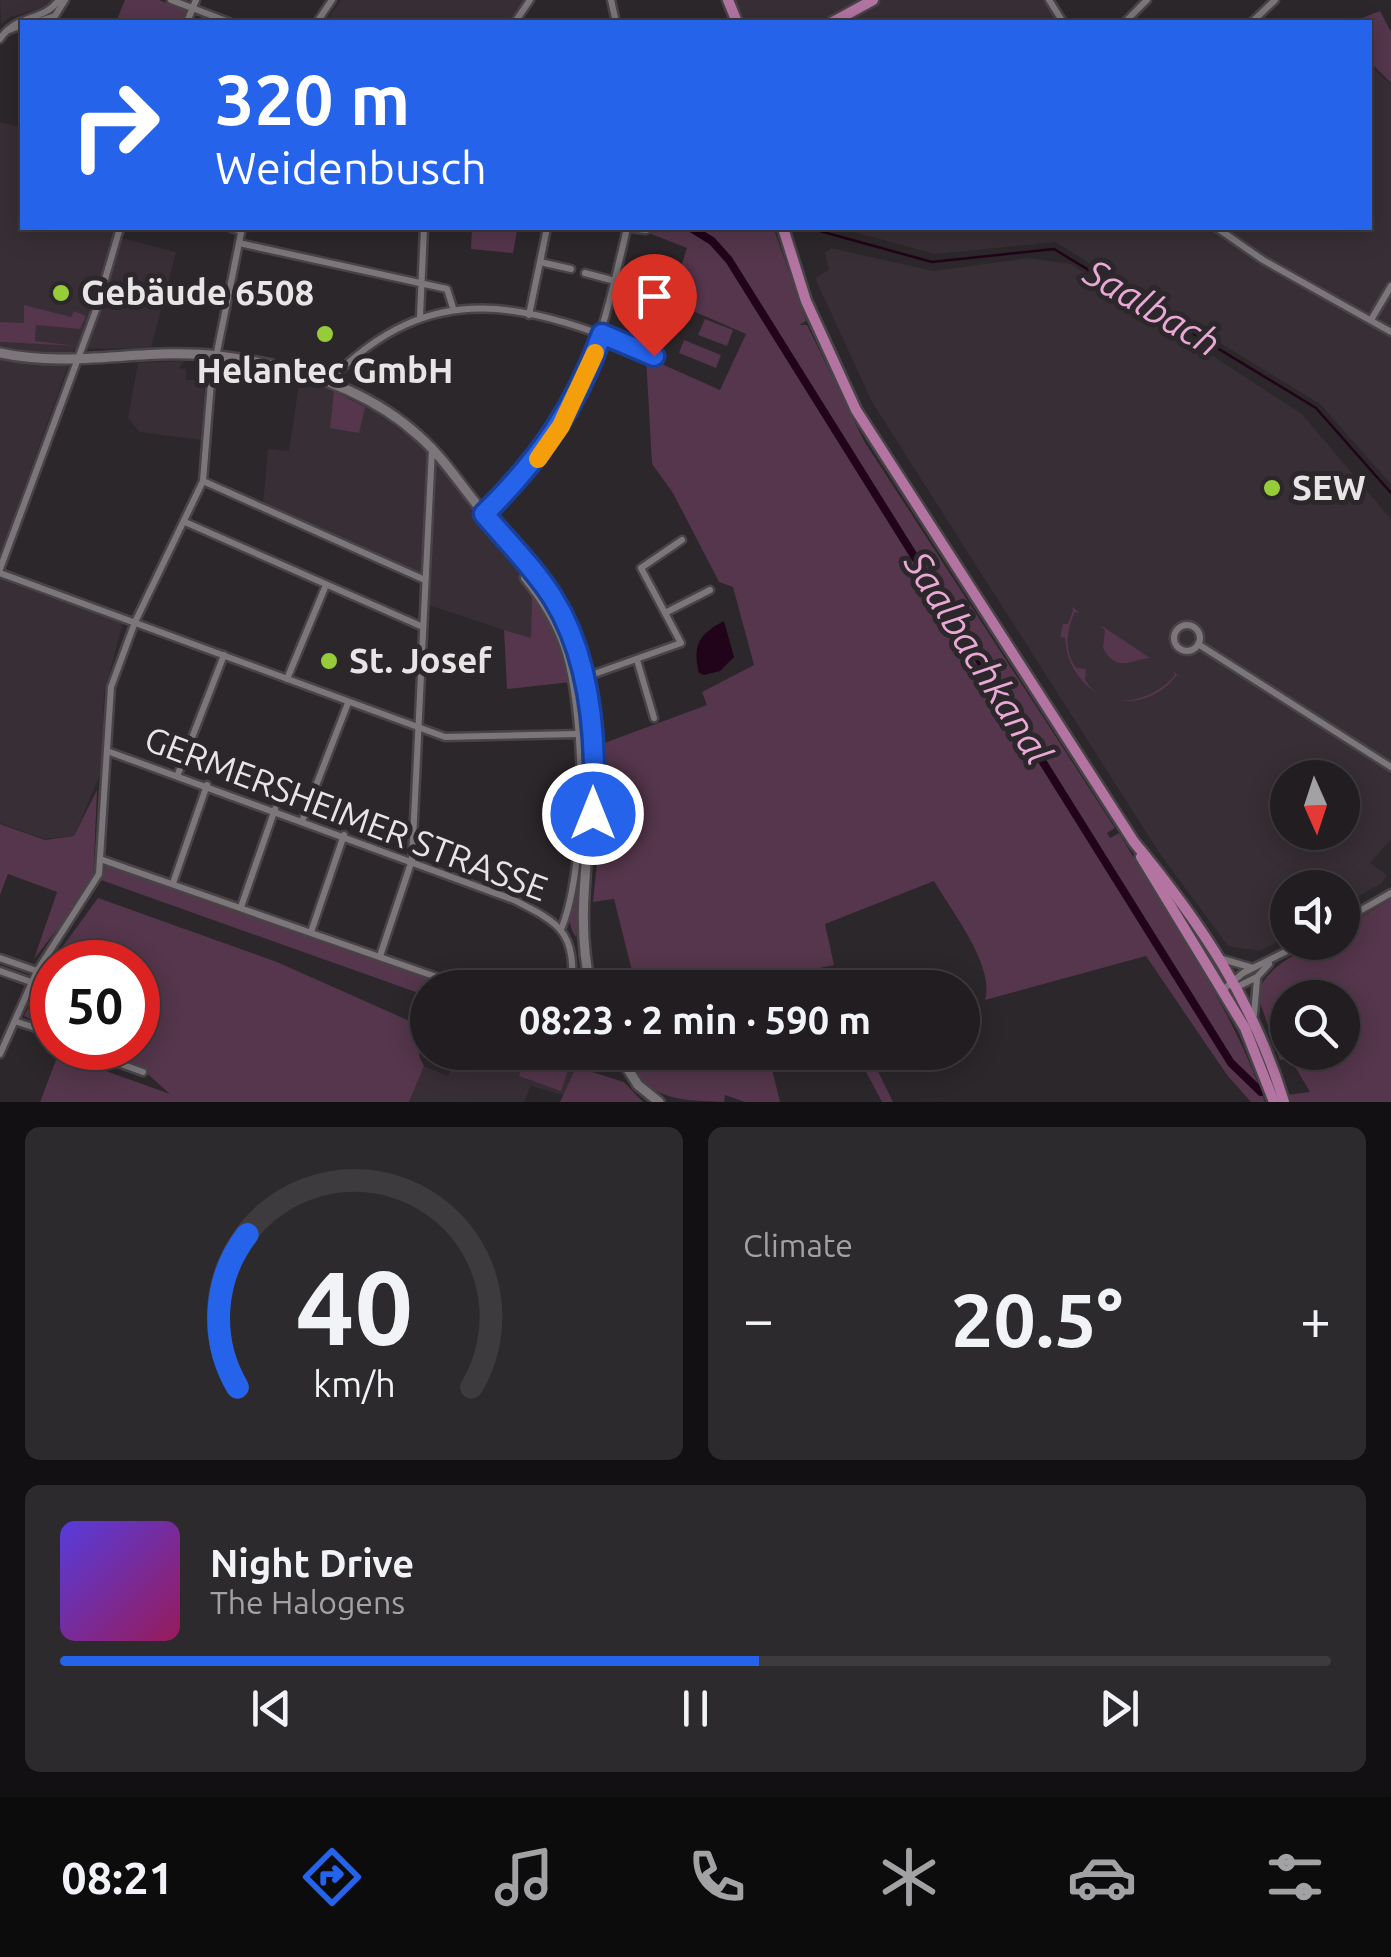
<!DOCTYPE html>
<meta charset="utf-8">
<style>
:root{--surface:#211d20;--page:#2d2a2d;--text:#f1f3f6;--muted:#a2a2a5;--line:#3e3b3e;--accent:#2563eb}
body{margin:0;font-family:Ubuntu,sans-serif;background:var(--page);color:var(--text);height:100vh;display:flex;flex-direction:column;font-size:38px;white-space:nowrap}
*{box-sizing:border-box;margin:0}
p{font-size:32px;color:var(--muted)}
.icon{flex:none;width:55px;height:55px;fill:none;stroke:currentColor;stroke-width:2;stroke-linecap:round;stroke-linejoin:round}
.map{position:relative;height:1102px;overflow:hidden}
.side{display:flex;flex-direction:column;gap:25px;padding:25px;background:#121012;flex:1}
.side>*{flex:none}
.top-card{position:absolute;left:20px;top:20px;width:1352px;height:210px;border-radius:0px;box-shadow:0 5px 25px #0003,0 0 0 2px var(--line);background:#2563eb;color:#fff;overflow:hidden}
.needle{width:65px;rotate:177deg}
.tools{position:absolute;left:1270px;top:760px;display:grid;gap:20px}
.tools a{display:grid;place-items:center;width:90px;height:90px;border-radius:50%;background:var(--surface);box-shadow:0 5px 25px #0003,0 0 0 2px var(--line);font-size:50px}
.speed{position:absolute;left:30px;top:940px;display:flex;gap:20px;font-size:50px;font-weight:700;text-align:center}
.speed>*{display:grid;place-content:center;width:130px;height:130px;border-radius:50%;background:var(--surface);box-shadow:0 5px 25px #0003,0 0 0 2px var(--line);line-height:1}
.speed .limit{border:15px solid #d22;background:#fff;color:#111}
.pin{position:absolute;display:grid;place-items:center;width:85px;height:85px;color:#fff;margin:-102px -42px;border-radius:50% 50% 50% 0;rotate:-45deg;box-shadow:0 0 10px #0007}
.pin .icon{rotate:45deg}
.me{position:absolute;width:110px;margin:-55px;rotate:0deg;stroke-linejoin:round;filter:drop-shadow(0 0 8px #0008)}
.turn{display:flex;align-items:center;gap:35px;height:210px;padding:0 30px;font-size:45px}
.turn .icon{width:130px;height:130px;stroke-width:2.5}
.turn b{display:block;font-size:70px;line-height:85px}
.big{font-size:75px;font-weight:600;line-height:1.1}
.side .widget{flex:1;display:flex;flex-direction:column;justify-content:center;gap:15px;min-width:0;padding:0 35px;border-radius:15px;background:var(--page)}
.side .dial{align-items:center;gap:0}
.dial svg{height:260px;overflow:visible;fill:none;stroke:var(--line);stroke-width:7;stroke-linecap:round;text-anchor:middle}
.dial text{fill:var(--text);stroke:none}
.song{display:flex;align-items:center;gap:30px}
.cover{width:120px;height:120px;border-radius:15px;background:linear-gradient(135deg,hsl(250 70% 55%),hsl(330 70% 35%))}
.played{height:10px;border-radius:5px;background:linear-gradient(90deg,var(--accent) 55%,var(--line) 55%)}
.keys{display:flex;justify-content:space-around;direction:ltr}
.heat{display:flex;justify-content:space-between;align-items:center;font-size:55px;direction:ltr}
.side .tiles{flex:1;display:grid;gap:25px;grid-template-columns:1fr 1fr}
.widget:last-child{grid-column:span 2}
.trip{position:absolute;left:410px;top:970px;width:570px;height:100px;border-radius:50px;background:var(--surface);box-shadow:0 5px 25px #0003,0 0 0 2px var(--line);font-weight:600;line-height:100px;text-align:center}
.menu{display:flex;height:160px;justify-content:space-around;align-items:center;background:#0d0c0d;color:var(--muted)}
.menu .icon{width:70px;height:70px}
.menu .active{color:var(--accent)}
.menu b{font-size:45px;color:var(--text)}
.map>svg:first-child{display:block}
.built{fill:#382e35;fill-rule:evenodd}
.green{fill:#55364c;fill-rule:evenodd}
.water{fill:#21031a}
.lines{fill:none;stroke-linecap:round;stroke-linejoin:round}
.stream{stroke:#21031a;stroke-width:2.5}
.canal{stroke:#21031a;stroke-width:8}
.street-casing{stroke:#474346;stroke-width:11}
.secondary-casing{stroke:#474346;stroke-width:14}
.primary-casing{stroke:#474346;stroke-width:15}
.street{stroke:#7c767a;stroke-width:6}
.secondary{stroke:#7c767a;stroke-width:9}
.primary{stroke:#b374a2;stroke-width:10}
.route-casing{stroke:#184099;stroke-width:25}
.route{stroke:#2563eb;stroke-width:18}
.slow{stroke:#f59e0b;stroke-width:18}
.poi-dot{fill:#96cc3a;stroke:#2c272a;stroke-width:4}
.labels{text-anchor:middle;stroke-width:10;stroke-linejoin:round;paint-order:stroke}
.poi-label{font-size:35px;font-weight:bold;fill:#e8e5e7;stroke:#2c272a;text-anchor:start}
.street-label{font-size:35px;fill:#e8e5e7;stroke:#2c272a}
.water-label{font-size:38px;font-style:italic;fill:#e9a8d5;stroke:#2c272a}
</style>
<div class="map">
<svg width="1391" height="1102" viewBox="0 0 1391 1102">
<rect width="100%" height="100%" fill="#2c272a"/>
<g class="built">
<polygon points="0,0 54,0 39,9 10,17 1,25"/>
<polygon points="341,0 527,0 511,22 325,22"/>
<polygon points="732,0 869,0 827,22 742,22"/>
<polygon points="877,0 1049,0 1063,22 838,22"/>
<polygon points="1370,65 1391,85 1391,484 1320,404 1055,242 935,254 839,228 1370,228"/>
<polygon points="0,122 22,128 22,228 119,228 117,237 176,252 151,348 74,349 0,554"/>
<path d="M831 248 933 271 1029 258 1071 264 1302 414 1391 519V839L1370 863 1387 875 1382 883 1343 905 1342 888H1288L1287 937 1260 951 1228 946 1160 854 872 402 815 278 829 270 825 253ZM1288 778H1342V832H1288Z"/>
<polygon points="184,361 179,368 186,369 186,380 205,380 201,440 140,432 128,418 138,363"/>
<polygon points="300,377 373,410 425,448 517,560 532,593 531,639 419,602 419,574 263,504 268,449 289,451"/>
<polygon points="0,576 123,622 104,694 102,770 74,836 44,839 0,823"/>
<polygon points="457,1053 527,1053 576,1067 563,1095 531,1086 524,1102 409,1102 424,1066 448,1076"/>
</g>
<g class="green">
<polygon points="125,0 159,0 188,11 184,22 116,22"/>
<polygon points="1380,11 1391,32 1391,83 1370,62 1370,22 1352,22"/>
<polygon points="472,228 517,231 513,253 471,249"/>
<path d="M636 228H769L775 232 806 321 799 325H807L864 441 1115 828 1107 833 1110 838 1119 833C1171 922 1231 1005 1265 1102H1251L1227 1075 1146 956 985 1000C995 966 952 912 934 881L825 924 834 965 753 982V987H636L614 899 593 902 603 802 599 745 707 705 702 692 754 665 733 587 719 582 673 493 652 464 646 357 720 390 746 334 670 301 687 248Z"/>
<polygon points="24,305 71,317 74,311 86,316 80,329 36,325 35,341 78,346 0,342 0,322 24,323"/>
<polygon points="705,319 733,330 727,346 698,335"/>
<polygon points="684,340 721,355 716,368 679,353"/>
<polygon points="334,391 365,407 359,433 330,428"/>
<path d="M528 566 571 629 590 721 585 901 576 937C564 922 571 894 573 876 580 811 580 747 571 682L507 689 504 630 531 638 532 588 524 578Z"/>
<path d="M1071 606 1080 613 1075 612C1066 631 1064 650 1076 668L1086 669 1085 680C1107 714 1154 701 1175 675L1172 670 1181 678 1177 675C1139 725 1068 698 1065 638L1060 637 1063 624H1068L1073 610Z"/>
<path d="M1101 627 1102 626 1150 658C1132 659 1117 674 1103 648L1105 630Z"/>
<polygon points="97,790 93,883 34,959 57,892 8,874 0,895 0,824 45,840 74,836"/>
<polygon points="107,863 458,987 428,988 427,996 101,880"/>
<polygon points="98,898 277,962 423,1027 419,1056 424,1066 409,1102 40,1102 56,1060 75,1060 170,1094 141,1068 88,1048 138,1048 138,962 52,962 52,1029 24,1016 47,968"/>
<path d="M1391 899V1102H1289L1286 1095 1310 1092 1290 1058 1280 1060 1257 994C1269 962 1310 943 1342 942L1343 928ZM1288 998H1342V1052H1288Z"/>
<path d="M636 1053H768L780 1102H745L725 1095 724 1102C683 1100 653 1102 630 1064L638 1061Z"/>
<polygon points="856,1053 869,1053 893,1102 882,1102"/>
<polygon points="527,1054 569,1068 561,1091 519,1076"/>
<polygon points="576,1067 624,1082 643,1102 560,1102"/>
</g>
<path class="water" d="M724 621 734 657 720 671 704 675 699 673C692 645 699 634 724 621Z"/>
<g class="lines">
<polyline class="stream" points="809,228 932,262 1054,249 1316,408 1391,493"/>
<polyline class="canal" points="691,228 712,241 729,260 1231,1063 1261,1092"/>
<g class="street-casing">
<g id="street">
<polyline points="171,0 229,22"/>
<polyline points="611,0 616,22"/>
<polyline points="1049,0 1063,22"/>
<polyline points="36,22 55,16 65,0"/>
<polyline points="187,22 196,0"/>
<polyline points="317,22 332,0"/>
<polyline points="515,22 530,0"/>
<polyline points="1125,22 1147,0"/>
<polyline points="1252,22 1275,0"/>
<polyline points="9,30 22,25"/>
<path d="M0 39C16 14 43 22 59 0"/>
<polyline points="231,228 241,231"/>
<polyline points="631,228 646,230"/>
<polyline points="1217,228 1263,260 1391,332"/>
<polyline points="239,243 447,289 453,308"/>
<polyline points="540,262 571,269"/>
<polyline points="585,273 615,281"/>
<polyline points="529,315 547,228"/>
<polyline points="420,316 424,228"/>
<polyline points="1371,320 1391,286"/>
<path d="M328 382C434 273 527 304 654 355"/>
<polyline points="203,481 425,580"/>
<path d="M484 514C582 417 597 359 627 228"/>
<polyline points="185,522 423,627"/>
<path d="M528 566 524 578C541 599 554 619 563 644 586 709 587 864 562 927"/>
<polyline points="0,569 96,310 120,228"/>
<polyline points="0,573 445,737 578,734"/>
<polyline points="665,613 710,590"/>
<circle cx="1187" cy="638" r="13"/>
<polyline points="1198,644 1391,767"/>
<polyline points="637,660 654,718"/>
<polyline points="583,678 681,643 641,568 682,540"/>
<polyline points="287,679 326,585"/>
<path d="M107 751 514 900C561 924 575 931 572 988"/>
<polyline points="178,774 224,655"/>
<polyline points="303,819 348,703"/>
<polyline points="100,859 468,988"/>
<polyline points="173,883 207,785"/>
<polyline points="241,907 275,809"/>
<polyline points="1342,921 1391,893"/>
<polyline points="311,932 344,835"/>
<polyline points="380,956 412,860 432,449"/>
<polyline points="0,958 37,971"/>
<polyline points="1222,959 1253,968"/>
<polyline points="0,971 31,982"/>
<polyline points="1235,988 1257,977 1269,964"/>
<polyline points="1224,989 1243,973 1305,942"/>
<polyline points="1254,1015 1257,979"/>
<polyline points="17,1022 52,1033"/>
<polyline points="57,1048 65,1053 73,1048"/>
<polyline points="77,1048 143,1072"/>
<polyline points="0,1054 37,971 99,874 111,687 135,622 203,481 211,382 242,228"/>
</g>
</g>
<g class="secondary-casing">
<g id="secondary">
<path d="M0 353C72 369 146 347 219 356 290 365 366 387 420 437 446 460 465 492 488 518 550 593 574 615 589 716 603 806 569 899 591 988"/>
<polyline points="617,1052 638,1085 659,1102"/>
</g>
</g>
<g class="primary-casing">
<g id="primary">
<polyline points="728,0 737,22"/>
<polyline points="833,22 873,0"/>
<path d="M783 228 806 301 856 410 1134 842C1200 922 1254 1002 1284 1102"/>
<polyline points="1141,857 1245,1028 1274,1102"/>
</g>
</g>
<use href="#street" class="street"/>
<use href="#secondary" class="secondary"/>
<use href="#primary" class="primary"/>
</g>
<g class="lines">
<g class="route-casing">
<path id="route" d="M593 814C597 743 591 659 553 598 534 568 507 541 484 514 539 460 576 407 602 334L654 356"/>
</g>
<use href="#route" class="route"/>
<polyline class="slow" points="538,459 561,426 595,353"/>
</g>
<g class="poi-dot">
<circle cx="61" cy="293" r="10"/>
<circle cx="325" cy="334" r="10"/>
<circle cx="1272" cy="488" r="10"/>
<circle cx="329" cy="661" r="10"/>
</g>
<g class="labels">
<g class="poi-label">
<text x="81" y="305">Gebäude 6508</text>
<text x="325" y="383" text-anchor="middle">Helantec GmbH</text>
<text x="1292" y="500">SEW</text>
<text x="349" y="673">St. Josef</text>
</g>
<g class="street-label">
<text transform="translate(346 814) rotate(21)" y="12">GERMERSHEIMER STRASSE</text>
</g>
<g class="water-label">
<text transform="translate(1152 308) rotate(31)" y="13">Saalbach</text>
<text transform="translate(978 658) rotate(58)" y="13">Saalbachkanal</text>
</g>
</g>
</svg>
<div class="tools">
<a><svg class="needle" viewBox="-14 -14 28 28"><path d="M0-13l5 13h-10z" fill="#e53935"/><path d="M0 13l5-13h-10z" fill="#a2a2a5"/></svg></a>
<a><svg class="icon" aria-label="sound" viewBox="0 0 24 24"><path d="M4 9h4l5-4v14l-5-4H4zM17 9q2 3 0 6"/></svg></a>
<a><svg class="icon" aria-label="search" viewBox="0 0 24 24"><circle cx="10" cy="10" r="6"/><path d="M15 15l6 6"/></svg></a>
</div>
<div class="speed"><div class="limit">50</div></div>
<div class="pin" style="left:654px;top:356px;background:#d93025"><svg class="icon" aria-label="arrive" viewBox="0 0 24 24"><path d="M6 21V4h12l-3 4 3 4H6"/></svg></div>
<svg class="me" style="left:593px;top:814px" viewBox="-20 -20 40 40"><circle r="17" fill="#2563eb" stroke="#fff" stroke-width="3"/><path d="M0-11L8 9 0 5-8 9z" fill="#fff"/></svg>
<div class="trip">08:23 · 2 min · 590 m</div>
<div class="top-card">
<div class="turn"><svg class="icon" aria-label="right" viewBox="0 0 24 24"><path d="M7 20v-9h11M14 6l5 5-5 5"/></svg><div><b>320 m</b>Weidenbusch</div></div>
</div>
</div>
<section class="side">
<div class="tiles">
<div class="widget dial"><svg viewBox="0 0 100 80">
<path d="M14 69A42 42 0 1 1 86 69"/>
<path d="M14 69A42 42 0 0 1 17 22" stroke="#2563eb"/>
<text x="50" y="56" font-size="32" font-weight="700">40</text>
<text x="50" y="72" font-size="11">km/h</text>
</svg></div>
<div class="widget"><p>Climate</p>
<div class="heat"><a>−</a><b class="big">20.5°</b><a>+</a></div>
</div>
<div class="widget">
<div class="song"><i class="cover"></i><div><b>Night Drive</b><p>The Halogens</p></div></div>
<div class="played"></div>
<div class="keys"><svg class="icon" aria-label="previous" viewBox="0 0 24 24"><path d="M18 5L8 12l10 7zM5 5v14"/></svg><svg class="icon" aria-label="pause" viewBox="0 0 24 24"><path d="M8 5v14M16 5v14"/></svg><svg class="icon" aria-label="next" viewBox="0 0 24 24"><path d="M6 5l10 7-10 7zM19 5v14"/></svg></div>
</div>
</div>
</section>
<nav class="menu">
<b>08:21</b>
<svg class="icon active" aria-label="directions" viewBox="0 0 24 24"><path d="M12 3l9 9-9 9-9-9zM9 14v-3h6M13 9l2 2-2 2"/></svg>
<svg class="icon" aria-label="music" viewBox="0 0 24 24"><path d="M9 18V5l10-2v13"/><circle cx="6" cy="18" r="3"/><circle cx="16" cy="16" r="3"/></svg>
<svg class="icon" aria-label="phone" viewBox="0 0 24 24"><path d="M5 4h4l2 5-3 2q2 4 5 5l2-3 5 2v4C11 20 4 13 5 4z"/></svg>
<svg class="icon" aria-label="climate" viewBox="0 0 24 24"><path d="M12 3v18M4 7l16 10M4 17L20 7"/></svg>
<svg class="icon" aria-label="car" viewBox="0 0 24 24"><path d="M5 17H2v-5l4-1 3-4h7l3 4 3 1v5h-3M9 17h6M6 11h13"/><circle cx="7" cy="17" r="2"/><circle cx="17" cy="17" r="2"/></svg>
<svg class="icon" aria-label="filters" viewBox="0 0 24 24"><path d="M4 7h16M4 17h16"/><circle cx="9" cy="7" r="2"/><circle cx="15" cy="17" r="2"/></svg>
</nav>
